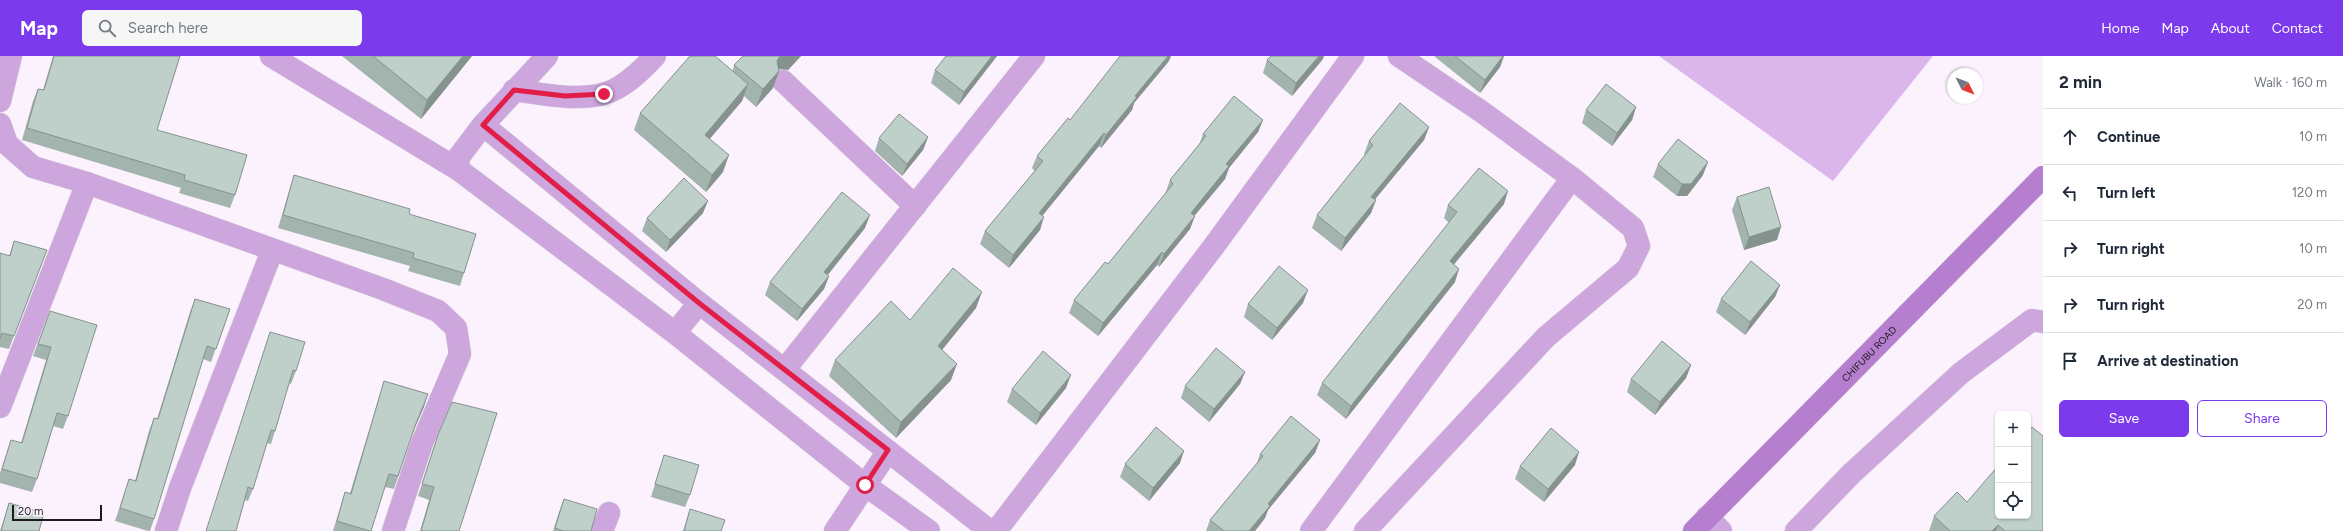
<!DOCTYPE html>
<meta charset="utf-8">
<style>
:root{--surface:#fff;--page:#f6f6f7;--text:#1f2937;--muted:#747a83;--line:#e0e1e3;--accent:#7c3aed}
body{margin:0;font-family:Figtree,sans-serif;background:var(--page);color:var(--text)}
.controls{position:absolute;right:12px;bottom:12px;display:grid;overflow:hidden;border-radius:6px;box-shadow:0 1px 3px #0004}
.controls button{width:36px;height:36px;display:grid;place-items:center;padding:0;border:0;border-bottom:1px solid var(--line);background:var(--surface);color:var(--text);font:20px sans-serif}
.compass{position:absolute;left:1947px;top:12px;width:36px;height:36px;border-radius:50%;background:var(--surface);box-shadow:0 1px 3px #0004;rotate:132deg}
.scale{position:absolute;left:12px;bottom:10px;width:90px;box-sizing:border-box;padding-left:4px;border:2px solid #1d191e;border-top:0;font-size:11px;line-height:14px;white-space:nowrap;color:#1d191e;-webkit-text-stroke:3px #fbf2fe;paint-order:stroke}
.stop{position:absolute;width:12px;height:12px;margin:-9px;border:3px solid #e11d48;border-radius:50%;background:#fff}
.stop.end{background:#e11d48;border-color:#fff;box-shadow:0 1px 4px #0008}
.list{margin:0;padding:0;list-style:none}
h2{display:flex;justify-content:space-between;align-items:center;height:52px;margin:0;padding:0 16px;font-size:17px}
h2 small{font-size:13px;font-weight:400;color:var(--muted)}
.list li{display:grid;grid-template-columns:26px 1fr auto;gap:12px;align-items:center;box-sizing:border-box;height:56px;padding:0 16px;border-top:1px solid var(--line)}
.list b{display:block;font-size:15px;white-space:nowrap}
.list em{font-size:13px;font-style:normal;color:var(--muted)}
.actions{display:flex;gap:8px;padding:12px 16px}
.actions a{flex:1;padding:9px 0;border:1px solid var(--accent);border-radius:6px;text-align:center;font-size:14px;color:var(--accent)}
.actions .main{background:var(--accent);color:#fff}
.icon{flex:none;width:22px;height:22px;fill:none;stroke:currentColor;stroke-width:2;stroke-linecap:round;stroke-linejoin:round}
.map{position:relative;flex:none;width:2043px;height:475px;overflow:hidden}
header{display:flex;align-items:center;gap:24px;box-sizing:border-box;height:56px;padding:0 20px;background:var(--accent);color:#fff}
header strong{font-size:19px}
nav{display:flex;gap:22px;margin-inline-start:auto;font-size:14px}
.search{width:280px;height:36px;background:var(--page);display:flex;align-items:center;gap:10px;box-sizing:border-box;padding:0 14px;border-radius:6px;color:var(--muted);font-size:15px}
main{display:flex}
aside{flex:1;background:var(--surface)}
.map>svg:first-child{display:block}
</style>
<header>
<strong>Map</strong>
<div class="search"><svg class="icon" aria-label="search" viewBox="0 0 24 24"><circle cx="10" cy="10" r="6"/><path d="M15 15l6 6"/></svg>Search here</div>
<nav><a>Home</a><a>Map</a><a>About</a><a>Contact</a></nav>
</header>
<main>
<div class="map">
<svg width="2043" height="475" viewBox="0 0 2043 475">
<rect width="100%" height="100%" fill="#fbf2fe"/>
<path fill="#dbb6eb" d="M 1659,0 L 1933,0 L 1833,125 Z"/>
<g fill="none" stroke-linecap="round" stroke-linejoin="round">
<g stroke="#d7cfda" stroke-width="23">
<g id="minor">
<path d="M 271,0 L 459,114 L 675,277 L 865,429 L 929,475"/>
<path d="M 783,25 L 915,150"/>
<path d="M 514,34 C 543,38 575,45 603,38 C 623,33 642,14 655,0"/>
<path d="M 0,45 L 11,0"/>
<path d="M 0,68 L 7,88 L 33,111 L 87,127 L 383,233 L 438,255 L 456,272 L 460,298 L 422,387 L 393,475"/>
<path d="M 483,69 L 699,247 L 990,475"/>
<path d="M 459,114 L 458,102 L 483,69 L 547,0"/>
<path d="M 675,277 L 699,247"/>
<path d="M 785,313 L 1034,0"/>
<path d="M 0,351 L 87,127"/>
<path d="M 1707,461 L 1721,475"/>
<path d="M 166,475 L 180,432 L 272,195"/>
<path d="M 602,475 L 609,457"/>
<path d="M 835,475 L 888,395"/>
<path d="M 996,475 L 1214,190 L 1353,0"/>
<path d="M 1311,475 L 1572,122"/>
<path d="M 1365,475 L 1546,281 L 1628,212 L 1639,190 L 1633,172 L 1572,122 L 1482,56 L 1399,0"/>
<path d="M 1796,475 L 1851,418 L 1961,317 L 2032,264 L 2043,266"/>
</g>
</g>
<g stroke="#d7cfda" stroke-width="23">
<g id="secondary">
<path id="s1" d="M 1694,475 L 2043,121"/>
</g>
</g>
<use href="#minor" stroke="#cca6dc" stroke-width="22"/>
<use href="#secondary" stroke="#b67ece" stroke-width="22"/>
</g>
<g fill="#a3b3ad">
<path d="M 53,0 L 180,0 L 157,74 L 235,139 L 230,152 L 179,137 L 181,132 L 22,84 L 33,45 L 38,33 L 43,34 Z"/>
<path d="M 342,0 L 472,0 L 421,63 Z"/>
<path d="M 743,0 L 801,0 L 788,14 L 780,13 L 779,14 L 779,15 L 773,32 L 756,51 L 744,40 L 742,45 L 710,83 L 723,116 L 706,136 L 634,74 L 640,57 L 733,14 L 734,9 Z"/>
<path d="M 997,0 L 959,49 L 931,27 L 935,14 Z"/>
<path d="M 1434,0 L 1504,0 L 1500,11 L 1480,37 Z"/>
<path d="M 1323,3 L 1292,40 L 1263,17 L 1267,4 Z"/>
<path d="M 1169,5 L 1134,47 L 1132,54 L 1101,92 L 1099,90 L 1042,160 L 1040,174 L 1009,212 L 980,188 L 985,175 L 1035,115 L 1032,112 L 1037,100 L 1070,64 Z"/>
<path d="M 1636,51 L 1632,64 L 1612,90 L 1582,67 L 1586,54 Z"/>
<path d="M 1263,64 L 1258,76 L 1229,112 L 1225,123 L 1194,160 L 1190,173 L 1159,211 L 1157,209 L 1098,280 L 1069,257 L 1074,244 L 1108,208 L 1165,138 L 1170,124 L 1199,89 L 1203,78 Z"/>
<path d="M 1429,71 L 1424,84 L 1375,143 L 1376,144 L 1371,157 L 1341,195 L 1312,172 L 1317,159 L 1365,99 L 1364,98 L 1369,85 Z"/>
<path d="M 928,81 L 923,94 L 902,120 L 875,95 L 879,82 Z"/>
<path d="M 1658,108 L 1703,119 L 1687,140 L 1677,140 L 1653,121 Z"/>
<path d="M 294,119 L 464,217 L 460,230 L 408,215 L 410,210 L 278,172 L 290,132 Z"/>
<path d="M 1737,141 L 1777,184 L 1744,194 L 1732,154 Z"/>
<path d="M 1504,148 L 1454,208 L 1455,226 L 1346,363 L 1317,339 L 1322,327 L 1449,167 L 1444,162 L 1448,149 Z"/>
<path d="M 703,157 L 666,196 L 642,175 L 647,162 Z"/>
<path d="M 865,172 L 828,219 L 829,220 L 824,233 L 797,265 L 765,239 L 770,226 Z"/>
<path d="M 14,185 L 47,194 L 9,293 L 0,291 L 0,197 L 9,200 Z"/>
<path d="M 1780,229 L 1775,241 L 1745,279 L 1716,256 L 1721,243 Z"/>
<path d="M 195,243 L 230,253 L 211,306 L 203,303 L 154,463 L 150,475 L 148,475 L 115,465 L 129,423 L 135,425 L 149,375 L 154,362 L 157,363 L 190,256 Z"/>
<path d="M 1303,247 L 1272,284 L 1244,261 L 1248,248 Z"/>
<path d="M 976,252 L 942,294 L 951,324 L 896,382 L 829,320 L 835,304 L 910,264 Z"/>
<path d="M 50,255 L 68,360 L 63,373 L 53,370 L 37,423 L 32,436 L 0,427 L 0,417 L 11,384 L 21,387 L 46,304 L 33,300 Z"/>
<path d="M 270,276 L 296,315 L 291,328 L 289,327 L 275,375 L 271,388 L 267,387 L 253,433 L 248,445 L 245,444 L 236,475 L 206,475 Z"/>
<path d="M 1691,309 L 1686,322 L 1655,359 L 1627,336 L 1631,323 Z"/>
<path d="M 1245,316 L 1240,328 L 1209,366 L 1181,342 L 1185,330 Z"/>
<path d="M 384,325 L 428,338 L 412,378 L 394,433 L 385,431 L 371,475 L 333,475 L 345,436 L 350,437 L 380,338 Z"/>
<path d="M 1066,332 L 1036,369 L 1007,346 L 1012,333 Z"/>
<path d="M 438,379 L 459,475 L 420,475 L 429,444 L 418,440 Z"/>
<path d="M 1320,384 L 1315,397 L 1268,454 L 1265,462 L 1255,475 L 1206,475 L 1210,464 L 1257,407 L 1260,398 Z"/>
<path d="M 664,399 L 690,439 L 685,451 L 651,441 Z"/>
<path d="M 1180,407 L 1149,445 L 1120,421 L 1125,408 Z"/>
<path d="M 1575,409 L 1544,446 L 1515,423 L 1520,410 Z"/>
<path d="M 564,443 L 591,475 L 553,475 L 559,456 Z"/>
<path d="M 1967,446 L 2043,475 L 1929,475 L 1934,460 Z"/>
<path d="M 9,447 L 39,475 L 0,475 Z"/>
<path d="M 690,453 L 721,475 L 683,475 Z"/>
</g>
<g fill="#85928d">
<path d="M 463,0 L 472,0 L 421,63 L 427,44 Z"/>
<path d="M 780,0 L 801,0 L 788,14 L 780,13 L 774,17 L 777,5 Z"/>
<path d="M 992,0 L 997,0 L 959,49 L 964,36 Z"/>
<path d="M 1168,0 L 1171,0 L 1169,5 L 1134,47 L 1132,54 L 1101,92 L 1106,79 L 1135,40 Z"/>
<path d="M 1319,0 L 1324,0 L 1323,3 L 1292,40 L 1296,27 Z"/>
<path d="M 1503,0 L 1504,0 L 1500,11 L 1480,37 L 1485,24 Z"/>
<path d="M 779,15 L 773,32 L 756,51 L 763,33 Z"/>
<path d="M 748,28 L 742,45 L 698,96 L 705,79 Z"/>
<path d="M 1636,51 L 1632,64 L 1612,90 L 1617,77 Z"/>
<path d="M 1263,64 L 1258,76 L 1229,112 L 1225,123 L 1186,170 L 1191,157 L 1226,108 Z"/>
<path d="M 1429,71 L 1424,84 L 1367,153 L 1371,141 Z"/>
<path d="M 1104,77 L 1099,90 L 1034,170 L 1039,157 Z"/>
<path d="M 928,81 L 923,94 L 902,120 L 907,108 Z"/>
<path d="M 729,99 L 723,116 L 706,136 L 712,119 Z"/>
<path d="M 1708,106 L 1703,119 L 1687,140 L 1677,140 L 1682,128 Z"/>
<path d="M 1508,135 L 1504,148 L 1446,218 L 1450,205 Z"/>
<path d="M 1376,144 L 1371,157 L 1341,195 L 1345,182 Z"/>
<path d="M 708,145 L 703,157 L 666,196 L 670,184 Z"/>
<path d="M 870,159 L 865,172 L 819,229 L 824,216 Z"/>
<path d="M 1195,160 L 1190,173 L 1159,211 L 1164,198 Z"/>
<path d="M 1044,161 L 1040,174 L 1009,212 L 1013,199 Z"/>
<path d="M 1781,171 L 1777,184 L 1744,194 L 1749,181 Z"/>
<path d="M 1162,196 L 1157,209 L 1098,280 L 1103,267 Z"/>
<path d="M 1459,213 L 1455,226 L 1346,363 L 1351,350 Z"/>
<path d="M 829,220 L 824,233 L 797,265 L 802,253 Z"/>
<path d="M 1780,229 L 1775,241 L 1745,279 L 1750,266 Z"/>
<path d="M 1308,234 L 1303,247 L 1272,284 L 1277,272 Z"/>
<path d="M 982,236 L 976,252 L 932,306 L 938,290 Z"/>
<path d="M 957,308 L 951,324 L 896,382 L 901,366 Z"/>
<path d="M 1691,309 L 1686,322 L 1655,359 L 1660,346 Z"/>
<path d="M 1245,316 L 1240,328 L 1209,366 L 1214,353 Z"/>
<path d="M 1071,319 L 1066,332 L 1036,369 L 1040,357 Z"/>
<path d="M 428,338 L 424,351 L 410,383 L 415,370 Z"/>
<path d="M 1320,384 L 1315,397 L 1268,454 L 1265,462 L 1255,475 L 1249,475 L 1268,448 Z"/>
<path d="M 1184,395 L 1180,407 L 1149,445 L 1153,432 Z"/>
<path d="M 1579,396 L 1575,409 L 1544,446 L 1548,433 Z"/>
<path d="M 1998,469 L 1996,475 L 1992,475 Z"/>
</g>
<g fill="#bed0c9" stroke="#85928d">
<path d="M 54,0 L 180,0 L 157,74 L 247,99 L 235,139 L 184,124 L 185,119 L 27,72 L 38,33 L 44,34 Z"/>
<path d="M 373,0 L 463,0 L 427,44 Z"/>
<path d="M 690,0 L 715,0 L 748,28 L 705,79 L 729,99 L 712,119 L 640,57 Z"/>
<path d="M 743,0 L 780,0 L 777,5 L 779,15 L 763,33 L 734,9 Z"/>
<path d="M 946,0 L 992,0 L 964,36 L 935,14 Z"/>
<path d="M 1120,0 L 1168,0 L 1135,40 L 1137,41 L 1106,79 L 1104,77 L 1039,157 L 1044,161 L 1013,199 L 985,175 L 1043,105 L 1037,100 L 1068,62 L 1070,64 Z"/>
<path d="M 1271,0 L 1319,0 L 1296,27 L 1267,4 Z"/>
<path d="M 1455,0 L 1503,0 L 1485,24 Z"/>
<path d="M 1606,28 L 1636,51 L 1617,77 L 1586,54 Z"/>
<path d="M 1234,40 L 1263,64 L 1226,108 L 1229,110 L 1191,157 L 1195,160 L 1164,198 L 1162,196 L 1103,267 L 1074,244 L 1105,206 L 1108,208 L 1173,128 L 1170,124 L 1206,80 L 1203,78 Z"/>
<path d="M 1400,47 L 1429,71 L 1371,141 L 1376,144 L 1345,182 L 1317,159 L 1373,89 L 1369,85 Z"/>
<path d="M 899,58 L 928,81 L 907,108 L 879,82 Z"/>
<path d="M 1678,83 L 1708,106 L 1691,128 L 1682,128 L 1658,108 Z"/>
<path d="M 1479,112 L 1508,135 L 1450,205 L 1459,213 L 1351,350 L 1322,327 L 1457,156 L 1448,149 Z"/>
<path d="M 294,119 L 410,153 L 409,158 L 476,178 L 464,217 L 413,202 L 414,197 L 283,159 Z"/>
<path d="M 684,122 L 708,145 L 670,184 L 647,162 Z"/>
<path d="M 1769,131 L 1781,171 L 1749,181 L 1737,141 Z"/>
<path d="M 842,136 L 870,159 L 824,216 L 829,220 L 802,253 L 770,226 Z"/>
<path d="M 14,185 L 47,194 L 14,280 L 2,277 L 0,283 L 0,197 L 10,200 Z"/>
<path d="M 1751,205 L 1780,229 L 1750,266 L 1721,243 Z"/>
<path d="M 1279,210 L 1308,234 L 1277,272 L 1248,248 Z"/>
<path d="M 953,212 L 982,236 L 938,290 L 957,308 L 901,366 L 835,304 L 891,245 L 910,264 Z"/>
<path d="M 195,243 L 230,253 L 216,293 L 207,290 L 154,463 L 120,452 L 129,423 L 136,425 L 154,362 L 158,363 Z"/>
<path d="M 50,255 L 97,269 L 68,360 L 57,357 L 37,423 L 2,413 L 11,384 L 22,387 L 51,291 L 38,288 Z"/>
<path d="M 270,276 L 305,286 L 296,315 L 293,314 L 275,375 L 271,374 L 253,433 L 248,431 L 236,475 L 206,475 Z"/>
<path d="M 1662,285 L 1691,309 L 1660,346 L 1631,323 Z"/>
<path d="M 1216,292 L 1245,316 L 1214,353 L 1185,330 Z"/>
<path d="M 1043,295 L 1071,319 L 1040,357 L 1012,333 Z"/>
<path d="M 384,325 L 428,338 L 415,370 L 398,420 L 389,418 L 371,475 L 370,475 L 337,465 L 345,436 L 351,438 Z"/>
<path d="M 452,346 L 497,357 L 459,475 L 421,475 L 434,431 L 422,428 L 438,379 Z"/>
<path d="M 1291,360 L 1320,384 L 1268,448 L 1270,450 L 1249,475 L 1224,475 L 1210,464 L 1263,400 L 1260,398 Z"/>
<path d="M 1156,371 L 1184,395 L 1153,432 L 1125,408 Z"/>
<path d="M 2032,371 L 2043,380 L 2043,475 L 2005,475 L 1998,469 L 1992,475 L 1950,475 L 1934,460 L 1957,436 L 1967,446 L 1998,410 L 1998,460 L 2028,460 L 2028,375 Z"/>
<path d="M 1551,372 L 1579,396 L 1548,433 L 1520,410 Z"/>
<path d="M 664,399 L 699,409 L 690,439 L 655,428 Z"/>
<path d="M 564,443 L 597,453 L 591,475 L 563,475 L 555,472 Z"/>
<path d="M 9,447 L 44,457 L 39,475 L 1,475 Z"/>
<path d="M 690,453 L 725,464 L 721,475 L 684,475 Z"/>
</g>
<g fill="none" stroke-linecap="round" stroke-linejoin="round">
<path stroke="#e11d48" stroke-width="5" d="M 604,38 L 565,40 L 514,34 L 483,69 L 699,247 L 888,394 L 865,429"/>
</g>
<g text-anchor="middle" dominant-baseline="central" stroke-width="3" stroke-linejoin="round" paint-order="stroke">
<g font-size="10" fill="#1d191e" stroke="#fbf2fe">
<text stroke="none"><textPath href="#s1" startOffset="249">CHIFUBU ROAD</textPath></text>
</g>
</g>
</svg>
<div class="controls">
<button>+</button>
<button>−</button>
<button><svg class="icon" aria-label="locate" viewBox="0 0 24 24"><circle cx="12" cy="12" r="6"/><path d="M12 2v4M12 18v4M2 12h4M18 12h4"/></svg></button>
</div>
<svg class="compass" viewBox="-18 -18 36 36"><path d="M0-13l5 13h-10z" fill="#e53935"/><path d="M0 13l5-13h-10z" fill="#747a83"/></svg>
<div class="scale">20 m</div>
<div class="stop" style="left:865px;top:429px"></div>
<div class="stop end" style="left:604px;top:38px"></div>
</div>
<aside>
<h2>2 min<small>Walk · 160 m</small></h2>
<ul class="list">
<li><svg class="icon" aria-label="ahead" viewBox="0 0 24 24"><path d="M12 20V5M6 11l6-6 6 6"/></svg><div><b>Continue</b></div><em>10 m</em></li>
<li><svg class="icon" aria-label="left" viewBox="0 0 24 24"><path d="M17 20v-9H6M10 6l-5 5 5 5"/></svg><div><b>Turn left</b></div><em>120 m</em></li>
<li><svg class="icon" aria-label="right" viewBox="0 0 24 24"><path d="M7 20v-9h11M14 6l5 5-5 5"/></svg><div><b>Turn right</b></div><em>10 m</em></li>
<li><svg class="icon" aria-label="right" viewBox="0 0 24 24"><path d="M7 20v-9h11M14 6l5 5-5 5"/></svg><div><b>Turn right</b></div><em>20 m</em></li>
<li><svg class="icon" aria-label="arrive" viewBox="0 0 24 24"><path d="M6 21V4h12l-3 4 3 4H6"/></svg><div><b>Arrive at destination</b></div></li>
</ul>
<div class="actions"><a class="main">Save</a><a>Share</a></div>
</aside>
</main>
